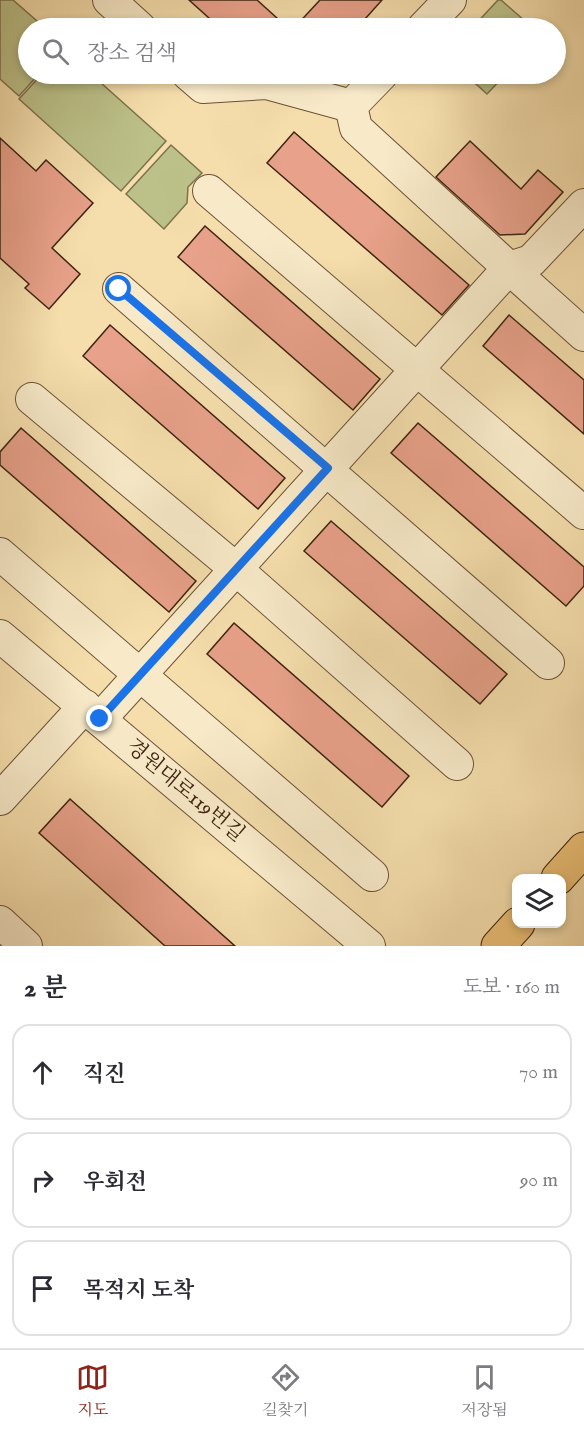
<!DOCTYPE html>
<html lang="ko">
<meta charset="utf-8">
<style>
:root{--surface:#fff;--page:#f2f2f3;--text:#2b2b33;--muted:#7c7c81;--line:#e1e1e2;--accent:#8f2418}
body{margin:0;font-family:"IM FELL English","Noto Serif KR",serif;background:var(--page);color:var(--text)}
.controls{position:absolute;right:18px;bottom:18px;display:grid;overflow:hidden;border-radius:12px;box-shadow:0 3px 9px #0003}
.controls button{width:54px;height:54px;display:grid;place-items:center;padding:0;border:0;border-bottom:2px solid var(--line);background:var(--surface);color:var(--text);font:30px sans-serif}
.stop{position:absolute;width:18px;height:18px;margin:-14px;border:4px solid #1a73e8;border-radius:50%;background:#fff}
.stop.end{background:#1a73e8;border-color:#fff;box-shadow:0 2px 6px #0008}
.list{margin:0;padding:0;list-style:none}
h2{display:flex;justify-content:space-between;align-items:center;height:78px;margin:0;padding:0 24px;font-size:26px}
h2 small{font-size:20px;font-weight:400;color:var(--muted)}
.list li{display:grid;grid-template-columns:39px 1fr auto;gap:18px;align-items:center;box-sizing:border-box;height:96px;margin:0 12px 12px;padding:0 12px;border:2px solid var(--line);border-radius:18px}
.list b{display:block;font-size:22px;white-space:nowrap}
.list em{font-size:20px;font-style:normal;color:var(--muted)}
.icon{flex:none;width:33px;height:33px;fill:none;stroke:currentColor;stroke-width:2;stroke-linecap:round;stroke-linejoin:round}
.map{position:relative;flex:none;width:584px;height:946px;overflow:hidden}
.search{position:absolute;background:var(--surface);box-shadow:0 3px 9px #0003;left:18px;right:18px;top:18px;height:66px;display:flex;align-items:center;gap:15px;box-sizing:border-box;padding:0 21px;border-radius:33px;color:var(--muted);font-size:22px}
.sheet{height:402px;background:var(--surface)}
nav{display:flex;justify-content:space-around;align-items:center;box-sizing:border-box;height:84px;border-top:2px solid var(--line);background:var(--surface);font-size:16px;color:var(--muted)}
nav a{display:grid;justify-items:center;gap:3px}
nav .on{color:var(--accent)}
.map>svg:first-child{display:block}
</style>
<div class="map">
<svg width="584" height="946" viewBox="0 0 584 946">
<rect width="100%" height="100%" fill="#f5deac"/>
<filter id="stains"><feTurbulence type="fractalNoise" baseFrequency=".00333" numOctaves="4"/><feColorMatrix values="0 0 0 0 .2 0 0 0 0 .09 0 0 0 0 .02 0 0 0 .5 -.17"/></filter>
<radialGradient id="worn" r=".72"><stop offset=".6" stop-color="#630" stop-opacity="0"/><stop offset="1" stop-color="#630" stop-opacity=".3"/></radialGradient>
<g fill="#bcc189" stroke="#7c724c" stroke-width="1.5">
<path d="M 0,0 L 13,0 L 45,28 L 28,28 L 28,74 L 39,74 L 19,96 L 0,79 Z"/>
<path d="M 498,0 L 501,0 L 533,28 L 472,28 Z"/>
<path d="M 42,74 L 91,74 L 166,141 L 121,191 L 19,99 Z"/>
<path d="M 465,74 L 506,74 L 487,94 Z"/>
<path d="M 171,145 L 202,173 L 188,187 L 187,203 L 164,229 L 126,194 Z"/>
</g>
<g fill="#e8a18a" stroke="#3d2410" stroke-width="1.5">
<path d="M 189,0 L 257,0 L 288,28 L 220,28 Z"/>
<path d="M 320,0 L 382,0 L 357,28 L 294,28 Z"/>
<path d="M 294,132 L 469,285 L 442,315 L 267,163 Z"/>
<path d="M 0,138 L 36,171 L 46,160 L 93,203 L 52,248 L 80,274 L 49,309 L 25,288 L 29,284 L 0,258 Z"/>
<path d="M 470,141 L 521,189 L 538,170 L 563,192 L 525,234 L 500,235 L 436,177 Z"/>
<path d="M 205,226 L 380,379 L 353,410 L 178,257 Z"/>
<path d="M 509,315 L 584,380 L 584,434 L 483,346 Z"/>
<path d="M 110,325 L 285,478 L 258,509 L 83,356 Z"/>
<path d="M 418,423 L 584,567 L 584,586 L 566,606 L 391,453 Z"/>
<path d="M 21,428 L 196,581 L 169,612 L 0,465 L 0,452 Z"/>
<path d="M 331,521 L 507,674 L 480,704 L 304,551 Z"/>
<path d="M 234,623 L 409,776 L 382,807 L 207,654 Z"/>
<path d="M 70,799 L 235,946 L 165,946 L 39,833 Z"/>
</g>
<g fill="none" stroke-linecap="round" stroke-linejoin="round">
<g stroke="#6b5237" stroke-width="34">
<g id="minor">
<path d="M 109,0 L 140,28"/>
<path d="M 423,28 L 450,0"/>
<path d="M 188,74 L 203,87 L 267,83 L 351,106"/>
<path d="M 209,191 L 584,513"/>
<path d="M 584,205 L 531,261 L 509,268 L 584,335"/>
<path d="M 119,289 L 548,663"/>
<path d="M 32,399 L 236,569 L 457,764"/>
<path d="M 0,554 L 372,875"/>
<path d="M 0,636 L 369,946"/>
<path d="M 100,719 L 509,268 L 356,128 L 351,106 L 382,74"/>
<path d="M 0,799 L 85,706"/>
<path d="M 0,922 L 26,946"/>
</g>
</g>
<g stroke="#3d2410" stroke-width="35">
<g id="major">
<path d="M 558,878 L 584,849"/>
<path d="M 498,946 L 518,924"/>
</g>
</g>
<use href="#minor" stroke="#f8eac9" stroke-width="32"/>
<use href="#major" stroke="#eabf76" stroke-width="33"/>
</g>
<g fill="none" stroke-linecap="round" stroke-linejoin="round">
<path stroke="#1a73e8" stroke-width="8" d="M 100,719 L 328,468 L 119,289"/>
</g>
<g text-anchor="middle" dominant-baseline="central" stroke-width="6" stroke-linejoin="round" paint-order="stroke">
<g font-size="21" fill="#3d2410" stroke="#f8eac9">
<text transform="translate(185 791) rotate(40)">경원대로119번길</text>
</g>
</g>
<rect width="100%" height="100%" filter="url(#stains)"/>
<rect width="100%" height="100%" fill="url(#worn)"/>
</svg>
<div class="controls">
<button><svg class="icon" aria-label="layers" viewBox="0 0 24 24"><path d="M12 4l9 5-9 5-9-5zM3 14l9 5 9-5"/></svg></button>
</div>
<div class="stop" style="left:119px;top:289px"></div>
<div class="stop end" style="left:100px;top:719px"></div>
<div class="search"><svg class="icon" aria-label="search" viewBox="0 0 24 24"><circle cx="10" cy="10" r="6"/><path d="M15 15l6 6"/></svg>장소 검색</div>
</div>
<section class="sheet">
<h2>2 분<small>도보 · 160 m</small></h2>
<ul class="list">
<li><svg class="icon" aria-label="ahead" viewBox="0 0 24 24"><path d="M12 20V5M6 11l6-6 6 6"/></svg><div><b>직진</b></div><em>70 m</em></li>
<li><svg class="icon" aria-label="right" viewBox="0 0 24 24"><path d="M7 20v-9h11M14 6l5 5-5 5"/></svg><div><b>우회전</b></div><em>90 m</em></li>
<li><svg class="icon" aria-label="arrive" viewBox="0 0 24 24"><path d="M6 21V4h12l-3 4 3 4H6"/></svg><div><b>목적지 도착</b></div></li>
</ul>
</section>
<nav>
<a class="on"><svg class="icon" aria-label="map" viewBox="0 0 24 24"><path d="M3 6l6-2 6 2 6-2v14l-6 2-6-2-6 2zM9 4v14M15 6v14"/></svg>지도</a>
<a><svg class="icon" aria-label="directions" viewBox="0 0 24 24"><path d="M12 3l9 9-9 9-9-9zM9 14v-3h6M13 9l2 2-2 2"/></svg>길찾기</a>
<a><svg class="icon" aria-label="saved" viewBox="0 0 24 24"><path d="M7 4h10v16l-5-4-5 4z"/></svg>저장됨</a>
</nav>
